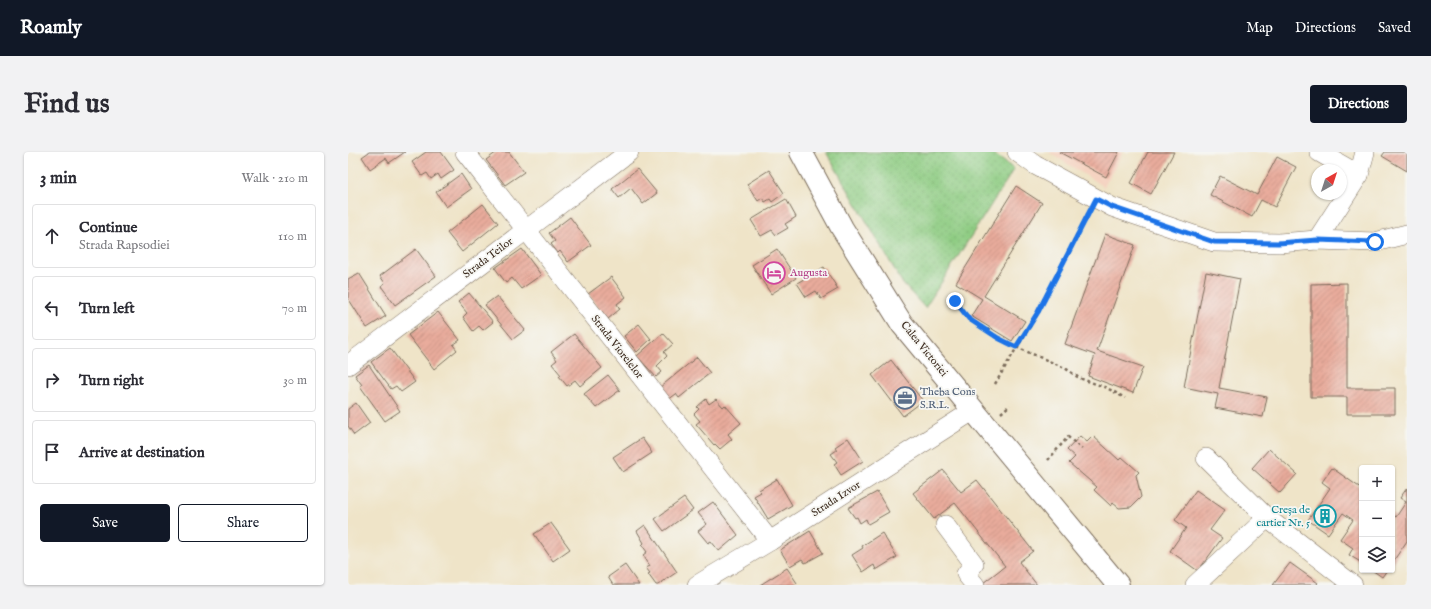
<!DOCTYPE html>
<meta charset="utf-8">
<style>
:root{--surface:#fff;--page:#f2f2f3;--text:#2b2b33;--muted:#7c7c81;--line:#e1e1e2;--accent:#111827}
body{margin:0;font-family:"IM FELL English",serif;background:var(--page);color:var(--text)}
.controls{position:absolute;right:12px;bottom:12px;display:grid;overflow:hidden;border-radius:4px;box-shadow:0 1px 3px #0004}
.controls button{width:36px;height:36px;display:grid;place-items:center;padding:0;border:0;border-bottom:1px solid var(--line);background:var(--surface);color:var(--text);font:20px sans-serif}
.compass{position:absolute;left:963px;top:12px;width:36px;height:36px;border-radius:50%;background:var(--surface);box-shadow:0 1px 3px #0004;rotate:39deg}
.stop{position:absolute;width:12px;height:12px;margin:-9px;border:3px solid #1a73e8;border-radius:50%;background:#fff}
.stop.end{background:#1a73e8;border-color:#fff;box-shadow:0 1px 4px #0008}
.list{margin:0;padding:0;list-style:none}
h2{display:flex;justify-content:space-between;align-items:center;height:52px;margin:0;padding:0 16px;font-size:17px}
h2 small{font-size:13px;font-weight:400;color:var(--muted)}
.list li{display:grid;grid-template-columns:26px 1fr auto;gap:12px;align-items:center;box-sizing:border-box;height:64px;margin:0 8px 8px;padding:0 8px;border:1px solid var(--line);border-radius:4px}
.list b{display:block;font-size:15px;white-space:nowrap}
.list p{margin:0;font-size:13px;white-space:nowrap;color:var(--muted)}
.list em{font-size:13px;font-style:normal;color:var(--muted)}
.actions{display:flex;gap:8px;padding:12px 16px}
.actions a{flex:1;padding:9px 0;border:1px solid var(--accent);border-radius:4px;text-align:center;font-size:14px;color:var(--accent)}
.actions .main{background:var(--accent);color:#fff}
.icon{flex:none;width:22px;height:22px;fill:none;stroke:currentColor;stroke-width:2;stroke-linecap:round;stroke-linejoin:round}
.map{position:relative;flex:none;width:1059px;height:433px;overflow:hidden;border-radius:4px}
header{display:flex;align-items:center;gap:24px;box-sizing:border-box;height:56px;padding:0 20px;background:var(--accent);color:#fff}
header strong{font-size:19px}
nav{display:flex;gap:22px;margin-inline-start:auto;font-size:14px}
.intro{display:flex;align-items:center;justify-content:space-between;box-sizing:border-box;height:96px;padding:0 24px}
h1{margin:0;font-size:28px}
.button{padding:10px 18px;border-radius:4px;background:var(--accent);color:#fff;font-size:14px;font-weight:700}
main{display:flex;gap:24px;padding:0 24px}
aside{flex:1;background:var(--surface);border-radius:4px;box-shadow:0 1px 3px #0004}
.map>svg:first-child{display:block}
</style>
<header>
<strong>Roamly</strong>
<nav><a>Map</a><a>Directions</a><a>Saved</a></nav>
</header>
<div class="intro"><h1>Find us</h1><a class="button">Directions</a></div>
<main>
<aside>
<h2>3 min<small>Walk · 210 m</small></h2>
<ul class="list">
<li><svg class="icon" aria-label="ahead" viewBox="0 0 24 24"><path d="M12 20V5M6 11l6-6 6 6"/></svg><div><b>Continue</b><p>Strada Rapsodiei</p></div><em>110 m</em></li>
<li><svg class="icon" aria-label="left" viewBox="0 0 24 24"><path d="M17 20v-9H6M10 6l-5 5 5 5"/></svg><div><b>Turn left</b></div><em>70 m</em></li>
<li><svg class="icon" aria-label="right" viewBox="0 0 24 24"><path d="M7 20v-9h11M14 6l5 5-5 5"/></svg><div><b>Turn right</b></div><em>30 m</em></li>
<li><svg class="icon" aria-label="arrive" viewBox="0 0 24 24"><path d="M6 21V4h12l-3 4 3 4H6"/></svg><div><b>Arrive at destination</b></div></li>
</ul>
<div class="actions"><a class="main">Save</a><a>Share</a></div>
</aside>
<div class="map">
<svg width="1059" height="433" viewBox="0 0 1059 433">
<defs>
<pattern id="park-dots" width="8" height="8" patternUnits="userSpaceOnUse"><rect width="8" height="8" fill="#8ecc82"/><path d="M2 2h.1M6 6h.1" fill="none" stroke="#7baf70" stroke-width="1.8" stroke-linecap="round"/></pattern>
<pattern id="building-hatch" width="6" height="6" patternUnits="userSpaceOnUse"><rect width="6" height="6" fill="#e9ac9c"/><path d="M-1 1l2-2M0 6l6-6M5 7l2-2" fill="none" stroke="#be8c7f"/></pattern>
</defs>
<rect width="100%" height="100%" fill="#f6f6f2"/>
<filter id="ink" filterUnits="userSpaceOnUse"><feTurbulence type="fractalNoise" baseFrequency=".025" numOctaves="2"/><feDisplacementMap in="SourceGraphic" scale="8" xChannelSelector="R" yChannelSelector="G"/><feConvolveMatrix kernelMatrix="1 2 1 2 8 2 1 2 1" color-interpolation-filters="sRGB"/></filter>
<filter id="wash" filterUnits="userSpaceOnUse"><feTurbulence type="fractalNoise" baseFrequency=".012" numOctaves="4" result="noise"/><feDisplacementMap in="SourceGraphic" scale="16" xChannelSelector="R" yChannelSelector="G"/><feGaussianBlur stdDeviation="0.9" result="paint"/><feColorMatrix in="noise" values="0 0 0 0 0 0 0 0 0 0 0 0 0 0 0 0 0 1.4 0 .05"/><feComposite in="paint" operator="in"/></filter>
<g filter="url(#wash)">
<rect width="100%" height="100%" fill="#efe4c8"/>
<path fill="#f5d3c1" d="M 701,0 L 775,0 L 756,35 Z"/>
<path fill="url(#park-dots)" stroke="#647b50" d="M 478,0 L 643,0 L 666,17 L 577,156 L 555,132 Z"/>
<g id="blocks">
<g fill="url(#building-hatch)">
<path d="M 21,0 L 57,0 L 41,11 L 38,6 L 22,17 L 14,5 Z"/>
<path d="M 78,0 L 93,0 L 106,18 L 93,27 L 90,22 L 83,27 L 79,21 L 74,24 L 64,10 Z"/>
<path d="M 149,0 L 161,0 L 176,20 L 157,33 L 138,8 Z"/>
<path d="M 711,0 L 771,0 L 758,25 Z"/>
<path d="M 800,0 L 826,0 L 803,42 L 783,31 Z"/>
<path d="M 1037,0 L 1059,0 L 1059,19 L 1034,4 Z"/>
<path d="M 929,5 L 948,15 L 927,55 L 913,48 L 904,65 L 862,43 L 872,24 L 909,43 Z"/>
<path d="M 289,17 L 309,41 L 295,52 L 283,36 L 271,46 L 264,37 Z"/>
<path d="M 421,18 L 436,41 L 424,50 L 422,47 L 417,50 L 414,46 L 410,49 L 399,32 Z"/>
<path d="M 113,22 L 123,37 L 98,55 L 88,40 Z"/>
<path d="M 668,34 L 694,51 L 636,144 L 677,169 L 664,189 L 623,164 L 634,147 L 608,131 Z"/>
<path d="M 438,47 L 448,65 L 437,72 L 440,76 L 428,83 L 424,78 L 413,84 L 403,68 Z"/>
<path d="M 135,52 L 150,71 L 114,100 L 99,81 Z"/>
<path d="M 222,65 L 243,93 L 220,110 L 212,99 L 210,101 L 203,92 L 207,89 L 201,81 Z"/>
<path d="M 757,82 L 787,93 L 749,199 L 795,215 L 785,241 L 740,224 L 747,203 L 717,192 Z"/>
<path d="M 68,97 L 88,124 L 47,153 L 33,134 L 37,131 L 32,124 Z"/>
<path d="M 174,97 L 193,123 L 173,137 L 164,126 L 158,131 L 147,116 Z"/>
<path d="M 429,97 L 448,126 L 423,142 L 404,113 Z"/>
<path d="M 476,115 L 490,137 L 473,147 L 468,139 L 458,145 L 449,131 Z"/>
<path d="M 858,120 L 892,127 L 871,236 L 919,245 L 915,265 L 867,256 L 870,242 L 836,235 Z"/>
<path d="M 11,121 L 38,164 L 19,176 L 0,146 L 0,127 Z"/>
<path d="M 263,125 L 278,145 L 269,152 L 272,157 L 260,167 L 240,142 Z"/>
<path d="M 999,131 L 999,236 L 1047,236 L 1047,262 L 999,262 L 999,245 L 963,245 L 963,132 Z"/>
<path d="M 121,141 L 145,170 L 135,178 L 131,174 L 125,179 L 115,165 L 119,161 L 110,150 Z"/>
<path d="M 149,144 L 177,178 L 165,187 L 137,153 Z"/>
<path d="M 90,160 L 112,188 L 105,193 L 109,198 L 86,217 L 60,183 Z"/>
<path d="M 291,172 L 303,187 L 289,200 L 276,184 Z"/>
<path d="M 315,181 L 325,192 L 316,200 L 319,204 L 309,214 L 314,220 L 308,225 L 289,204 Z"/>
<path d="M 226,182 L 254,216 L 232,234 L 227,228 L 219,234 L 211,224 L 213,223 L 204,212 L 209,208 L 203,200 Z"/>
<path d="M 42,196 L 67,230 L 53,240 L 48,234 L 43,237 L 23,210 Z"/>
<path d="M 349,205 L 362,221 L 331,246 L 328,242 L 320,248 L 311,236 Z"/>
<path d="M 543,208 L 575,249 L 555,264 L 524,223 Z"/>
<path d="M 21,213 L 52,259 L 37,269 L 12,234 L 14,233 L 7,223 Z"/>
<path d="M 260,223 L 272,238 L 248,256 L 236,242 Z"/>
<path d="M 358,247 L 361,252 L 368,247 L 375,255 L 377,253 L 393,271 L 380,282 L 384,287 L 372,297 L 367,292 L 366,293 L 348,272 L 352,269 L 346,262 L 351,257 L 349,255 Z"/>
<path d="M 8,251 L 22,271 L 6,283 L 0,274 L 0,257 Z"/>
<path d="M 732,284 L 739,290 L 745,284 L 771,308 L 774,305 L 791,320 L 788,323 L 793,345 L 783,355 L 771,356 L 765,351 L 763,354 L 746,338 L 749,335 L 721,311 L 727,305 L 719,298 Z"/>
<path d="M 294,286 L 304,301 L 275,320 L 265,305 Z"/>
<path d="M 500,286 L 515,309 L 493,323 L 486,312 L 489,310 L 483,302 L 489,298 L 487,295 Z"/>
<path d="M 921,297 L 949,322 L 932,341 L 904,316 Z"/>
<path d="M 984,316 L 1014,337 L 1014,411 L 1001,403 L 1005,396 L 992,387 L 1005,368 L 995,361 L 980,382 L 960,368 L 982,336 L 974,330 Z"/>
<path d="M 595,318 L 613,340 L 629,328 L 685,399 L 671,410 L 689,433 L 636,433 L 635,431 L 657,414 L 607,351 L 586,367 L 565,341 Z"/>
<path d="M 429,327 L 444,353 L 420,367 L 406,344 L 413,340 L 411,338 Z"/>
<path d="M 1059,336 L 1059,389 L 1044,411 L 1044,362 L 1048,365 L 1058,350 L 1052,346 Z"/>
<path d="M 848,338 L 877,358 L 862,378 L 874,386 L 850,419 L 822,399 L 838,376 L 827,368 Z"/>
<path d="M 529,340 L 541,360 L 520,372 L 518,367 L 512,371 L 509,365 L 507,366 L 500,356 Z"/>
<path d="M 336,346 L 345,358 L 316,379 L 307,367 Z"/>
<path d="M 365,350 L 390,383 L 371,399 L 363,389 L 360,391 L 350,379 L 359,372 L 350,361 Z"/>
<path d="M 203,371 L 222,397 L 205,409 L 186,382 Z"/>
<path d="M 297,373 L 329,420 L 310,433 L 308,433 L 300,422 L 302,421 L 298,416 L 302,414 L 295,403 L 299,400 L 294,393 L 296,391 L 289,379 Z"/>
<path d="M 462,379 L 475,401 L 457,411 L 454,407 L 442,414 L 432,398 Z"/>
<path d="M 534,381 L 549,405 L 528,418 L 526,413 L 515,420 L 504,403 L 515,396 L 514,394 Z"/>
<path d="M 942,411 L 970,431 L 968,433 L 925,433 Z"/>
<path d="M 277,413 L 291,433 L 265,433 L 260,425 Z"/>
<path d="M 439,416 L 449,431 L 447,433 L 412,433 Z"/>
<path d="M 1024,418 L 1039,418 L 1034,425 Z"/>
</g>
</g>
</g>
<g filter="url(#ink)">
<use href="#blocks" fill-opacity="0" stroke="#7a6b5a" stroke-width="1"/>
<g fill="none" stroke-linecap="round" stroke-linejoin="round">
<g stroke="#7a6b5a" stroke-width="20">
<g id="minor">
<path d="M 117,0 L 422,389"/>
<path d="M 669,0 L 687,13 L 764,55 L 866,90 L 931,91 L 969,88 L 1027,90 L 1059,82"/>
<path d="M 971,0 L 1011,23"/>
<path d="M 969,88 L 1011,23 L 1017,0"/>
<path d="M 0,213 L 281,0"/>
<path d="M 858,306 L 919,366 L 1005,433"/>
<path d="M 597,373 L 626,412 L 618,422 L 627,433"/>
<path d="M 349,433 L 422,389 L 626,258"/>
<path d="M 847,433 L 919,366"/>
</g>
</g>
<g stroke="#7a6b5a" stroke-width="24">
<path id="primary" d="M 453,0 L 494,76 L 554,172 L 770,433"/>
</g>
<g stroke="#7a6b5a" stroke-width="2.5" stroke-dasharray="3 3" stroke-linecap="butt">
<path d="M 607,149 L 621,167 L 650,186 L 668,195 L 717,216 L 731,226 L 759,236 L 777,246"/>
<path d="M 639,179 L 642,176"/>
<path d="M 647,232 L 690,160 L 740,62"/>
<path d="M 653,261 L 662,253"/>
<path d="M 700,308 L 720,285 L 734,297"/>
</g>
<use href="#minor" stroke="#fff" stroke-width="19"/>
<use href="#primary" stroke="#fff" stroke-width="22"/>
</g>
</g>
<g fill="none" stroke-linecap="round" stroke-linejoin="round" filter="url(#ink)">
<path stroke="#1a73e8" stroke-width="5" d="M 607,149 L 621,167 L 650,186 L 668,195 L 690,160 L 748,47 L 764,55 L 866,90 L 930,91 L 969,88 L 1027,90"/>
</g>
<defs>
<g id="hotel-ring" transform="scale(1.15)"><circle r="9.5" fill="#f6f6f2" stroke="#d1479c" stroke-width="1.5"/><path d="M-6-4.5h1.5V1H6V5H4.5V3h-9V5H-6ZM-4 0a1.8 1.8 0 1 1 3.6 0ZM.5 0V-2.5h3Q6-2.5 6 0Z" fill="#d1479c"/></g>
<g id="office-ring" transform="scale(1.15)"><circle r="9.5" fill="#f6f6f2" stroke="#5c6f8a" stroke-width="1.5"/><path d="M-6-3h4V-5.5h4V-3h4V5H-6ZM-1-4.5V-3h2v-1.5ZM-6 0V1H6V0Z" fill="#5c6f8a"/></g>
<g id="building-ring" transform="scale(1.15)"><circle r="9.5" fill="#f6f6f2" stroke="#0f9aa8" stroke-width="1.5"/><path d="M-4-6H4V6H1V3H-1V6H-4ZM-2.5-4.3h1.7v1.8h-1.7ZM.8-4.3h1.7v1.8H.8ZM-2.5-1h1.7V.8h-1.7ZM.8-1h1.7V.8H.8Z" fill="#0f9aa8"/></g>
</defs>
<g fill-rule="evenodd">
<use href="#hotel-ring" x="426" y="121"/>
<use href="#office-ring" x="557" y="246"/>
<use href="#building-ring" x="977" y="364"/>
</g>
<g text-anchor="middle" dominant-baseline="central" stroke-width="3.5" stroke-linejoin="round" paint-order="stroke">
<g font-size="11" fill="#3b2a1e" stroke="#f6f6f2">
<text transform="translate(140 106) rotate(-37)">Strada Teilor</text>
<text transform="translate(269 195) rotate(52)">Strada Viorelelor</text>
<text transform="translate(576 197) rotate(51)">Calea Victoriei</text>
<text transform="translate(488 347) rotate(-33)">Strada Izvor</text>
</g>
<g font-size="11" fill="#b23c85" stroke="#f6f6f2" text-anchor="start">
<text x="442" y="121">Augusta</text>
</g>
<g font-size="11" fill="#4e5e75" stroke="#f6f6f2" text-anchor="start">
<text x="572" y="240">Theba Cons<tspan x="572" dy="13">S.R.L.</tspan></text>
</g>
<g font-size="11" fill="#0d838f" stroke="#f6f6f2" text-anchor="end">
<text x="962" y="358">Creșa de<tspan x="962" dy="13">cartier Nr. 5</tspan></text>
</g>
</g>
</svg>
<div class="controls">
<button>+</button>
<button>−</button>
<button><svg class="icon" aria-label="layers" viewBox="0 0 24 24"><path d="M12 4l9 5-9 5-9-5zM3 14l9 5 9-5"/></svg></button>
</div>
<svg class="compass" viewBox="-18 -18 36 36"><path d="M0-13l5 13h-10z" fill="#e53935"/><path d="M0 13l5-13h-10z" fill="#7c7c81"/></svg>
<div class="stop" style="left:1027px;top:90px"></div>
<div class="stop end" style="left:607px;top:149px"></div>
</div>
</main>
